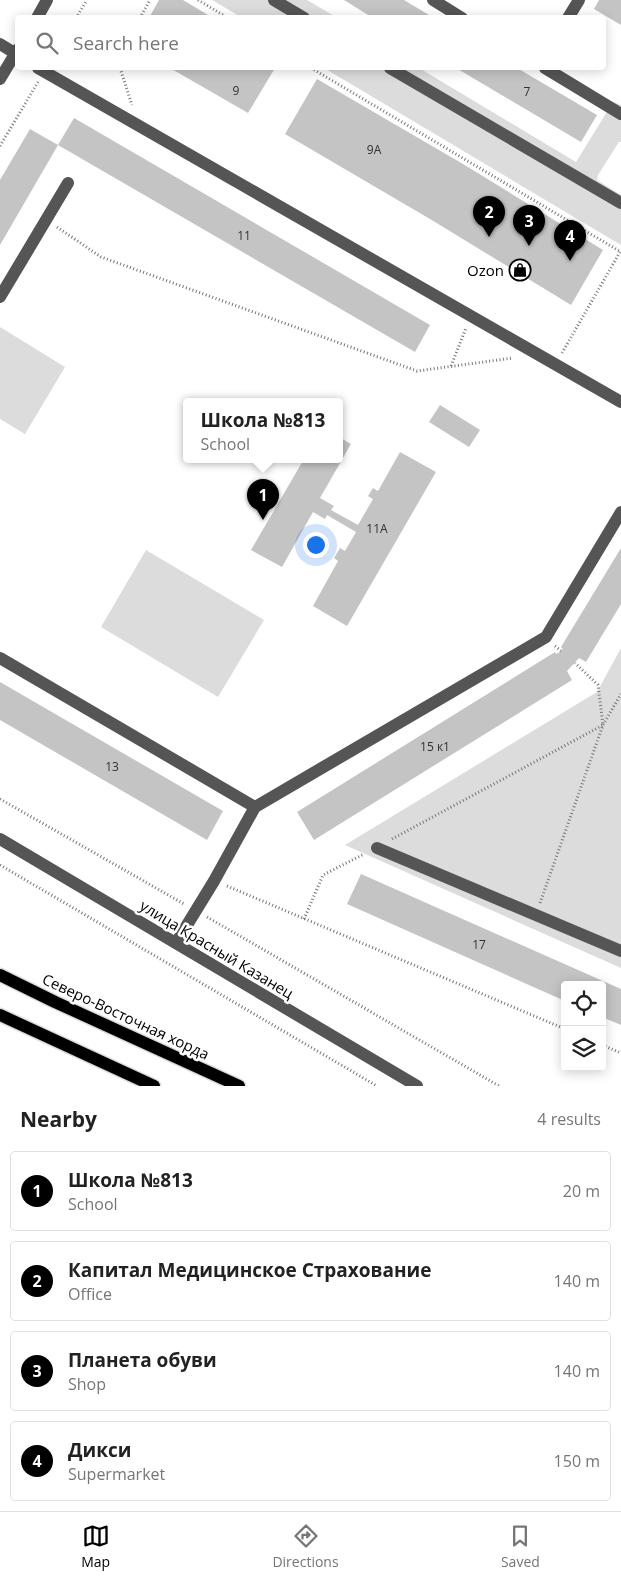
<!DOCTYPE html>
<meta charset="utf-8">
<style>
:root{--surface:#fff;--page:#f6f6f6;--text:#222;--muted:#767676;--line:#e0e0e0;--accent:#000}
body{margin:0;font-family:"Open Sans",sans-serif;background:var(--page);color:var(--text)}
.controls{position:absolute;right:15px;bottom:15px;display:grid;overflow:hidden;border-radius:5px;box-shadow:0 2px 12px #0003}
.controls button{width:45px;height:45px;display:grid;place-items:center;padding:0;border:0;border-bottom:1px solid var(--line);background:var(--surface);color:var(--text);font:25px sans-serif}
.you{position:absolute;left:315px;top:544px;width:18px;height:18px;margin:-12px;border:4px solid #fff;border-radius:50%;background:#1a73e8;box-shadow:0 0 0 8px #1a73e833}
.badge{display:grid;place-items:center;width:32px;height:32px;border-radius:50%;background:var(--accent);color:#fff;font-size:16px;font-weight:700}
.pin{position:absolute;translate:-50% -41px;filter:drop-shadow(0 1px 2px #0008)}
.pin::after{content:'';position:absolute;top:26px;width:18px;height:15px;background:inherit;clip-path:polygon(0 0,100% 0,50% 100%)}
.popup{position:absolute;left:183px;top:398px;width:160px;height:65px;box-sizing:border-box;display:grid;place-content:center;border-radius:5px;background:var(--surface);filter:drop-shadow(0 1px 4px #0005);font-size:16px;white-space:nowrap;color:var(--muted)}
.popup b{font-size:19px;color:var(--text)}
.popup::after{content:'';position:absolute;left:50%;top:100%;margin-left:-10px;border:10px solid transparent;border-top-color:var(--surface)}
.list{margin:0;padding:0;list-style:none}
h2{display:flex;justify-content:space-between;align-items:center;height:65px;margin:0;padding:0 20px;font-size:21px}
h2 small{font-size:16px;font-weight:400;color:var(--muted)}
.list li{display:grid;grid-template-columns:32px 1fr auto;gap:15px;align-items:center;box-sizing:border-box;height:80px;margin:0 10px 10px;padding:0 10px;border:1px solid var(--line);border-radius:5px}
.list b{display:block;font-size:19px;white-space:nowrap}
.list p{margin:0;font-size:16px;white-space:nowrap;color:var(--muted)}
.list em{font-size:16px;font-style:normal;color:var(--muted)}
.icon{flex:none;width:28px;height:28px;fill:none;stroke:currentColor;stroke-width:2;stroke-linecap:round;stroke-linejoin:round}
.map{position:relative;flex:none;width:621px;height:1086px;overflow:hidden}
.search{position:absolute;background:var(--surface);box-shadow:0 2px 12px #0003;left:15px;right:15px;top:15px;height:55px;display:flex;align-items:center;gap:12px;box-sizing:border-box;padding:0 18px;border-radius:5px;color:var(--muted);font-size:19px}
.sheet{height:425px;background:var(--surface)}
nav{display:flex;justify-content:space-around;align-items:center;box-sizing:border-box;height:70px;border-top:1px solid var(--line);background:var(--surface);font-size:14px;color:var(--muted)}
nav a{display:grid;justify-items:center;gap:2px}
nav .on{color:var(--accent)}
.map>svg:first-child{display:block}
</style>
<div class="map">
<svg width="621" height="1086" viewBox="0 0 621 1086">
<rect width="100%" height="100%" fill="#fff"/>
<g fill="#dcdcdc">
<path d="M 212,0 L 307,0 L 336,17 L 241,17 Z"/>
<path d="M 324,68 L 419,68 L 576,162 L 613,102 L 621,105 L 621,142 L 619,142 L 598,175 L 597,180 L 621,195 L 621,245 Z"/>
<path d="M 0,327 L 65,367 L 25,434 L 0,419 Z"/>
<path d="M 146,550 L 264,620 L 218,697 L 101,627 Z"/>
<path d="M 621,648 L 621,968 L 345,845 L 597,692 Z"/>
</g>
<g fill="#c4c4c4">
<path d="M 159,0 L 183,0 L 213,18 L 149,18 Z"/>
<path d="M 344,0 L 404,0 L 434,18 L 373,18 Z"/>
<path d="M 599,0 L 621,0 L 621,25 L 594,9 Z"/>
<path d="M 170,68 L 275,68 L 248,113 Z"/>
<path d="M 456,68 L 517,68 L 597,115 L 581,142 Z"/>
<path d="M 317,79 L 463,164 L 603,250 L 571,305 L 430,219 L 285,134 Z"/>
<path d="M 74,118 L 430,325 L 415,352 L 58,145 Z"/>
<path d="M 30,129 L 58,145 L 0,245 L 0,180 Z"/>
<path d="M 440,405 L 480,430 L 469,447 L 429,422 Z"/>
<path d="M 339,437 L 351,444 L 320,498 L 334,506 L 331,510 L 358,525 L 373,499 L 368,496 L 373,488 L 378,491 L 400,452 L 436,472 L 347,626 L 313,606 L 338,561 L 334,558 L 340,548 L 345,551 L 356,532 L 327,515 L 325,519 L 313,512 L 282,567 L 251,550 L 304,459 L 339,459 Z"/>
<path d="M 621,548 L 621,604 L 586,662 L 579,658 L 567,671 L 572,680 L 314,840 L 297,812 L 555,652 L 556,654 L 560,652 L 563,649 L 561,647 Z"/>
<path d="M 0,682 L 223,811 L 207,840 L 0,720 Z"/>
<path d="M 361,874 L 621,989 L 621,1025 L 602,1017 L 602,985 L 565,985 L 565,1001 L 347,904 Z"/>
</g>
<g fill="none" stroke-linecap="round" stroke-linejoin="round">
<g stroke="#dbdbdb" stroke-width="15">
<g id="major">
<path d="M 0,975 L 55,1002 L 239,1086"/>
<path d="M 0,1015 L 154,1086"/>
</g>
</g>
<g stroke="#777" stroke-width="3" stroke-dasharray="1 2.5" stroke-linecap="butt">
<path d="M 198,0 L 228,18"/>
<path d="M 76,18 L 87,0"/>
<path d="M 140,18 L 150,0"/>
<path d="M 120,68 L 132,105"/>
<path d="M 311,68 L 621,252"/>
<path d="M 0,146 L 38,82"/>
<path d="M 57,227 L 101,257 L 417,371 L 513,358"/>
<path d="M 562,353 L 620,252"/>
<path d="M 451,366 L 466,328"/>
<path d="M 555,646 L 561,651"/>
<path d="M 0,799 L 184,904"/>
<path d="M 392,839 L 603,725 L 598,685 L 575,663"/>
<path d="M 0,865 L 377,1086"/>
<path d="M 227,886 L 565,1029"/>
<path d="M 540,903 L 603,725 L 621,694"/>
<path d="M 207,917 L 499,1086"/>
<path d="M 304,919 L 323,875 L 364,854"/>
<path d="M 602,1045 L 621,1053"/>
</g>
<g stroke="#555" stroke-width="12">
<path d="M 274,0 L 304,18"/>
<path d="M 433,0 L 462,18"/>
<path d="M 37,18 L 47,0"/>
<path d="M 568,18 L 579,0"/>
<path d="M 0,44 L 18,55"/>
<path d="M 38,68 L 621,402"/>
<path d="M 390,68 L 621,203"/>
<path d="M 545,68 L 621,114"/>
<path d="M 0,79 L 18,49"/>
<path d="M 0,297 L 68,183"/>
<path d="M 0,658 L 255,807"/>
<path d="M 0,839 L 417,1086"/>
<path d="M 377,848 L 621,951"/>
<path d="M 176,943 L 214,881 L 255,807 L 546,637 L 621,512"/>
</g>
<use href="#major" stroke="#000" stroke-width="12"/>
</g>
<defs>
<g id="shop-ring" transform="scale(1.125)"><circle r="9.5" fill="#fff" stroke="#000" stroke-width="1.5"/><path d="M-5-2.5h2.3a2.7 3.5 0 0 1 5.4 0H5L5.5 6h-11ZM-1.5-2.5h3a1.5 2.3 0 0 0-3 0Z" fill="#000"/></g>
</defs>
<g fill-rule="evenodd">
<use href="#shop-ring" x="520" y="270"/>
</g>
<g text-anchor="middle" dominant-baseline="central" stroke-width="5" stroke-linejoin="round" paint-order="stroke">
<g font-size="12" fill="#313131">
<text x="236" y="90">9</text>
<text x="527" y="91">7</text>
<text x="374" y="149">9А</text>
<text x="244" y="235">11</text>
<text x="377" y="528">11А</text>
<text x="435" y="746">15 к1</text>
<text x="112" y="766">13</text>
<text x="479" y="944">17</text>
</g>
<g font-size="15" fill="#000" stroke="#fff" text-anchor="end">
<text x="504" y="270">Ozon</text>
</g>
<g font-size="15" fill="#000" stroke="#fff">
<text transform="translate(217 949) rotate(31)">улица Красный Казанец</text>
<text transform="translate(126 1016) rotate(25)">Северо-Восточная хорда</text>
</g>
</g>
</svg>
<div class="controls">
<button><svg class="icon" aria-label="locate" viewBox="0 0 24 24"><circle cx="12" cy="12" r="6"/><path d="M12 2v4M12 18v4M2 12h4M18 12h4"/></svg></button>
<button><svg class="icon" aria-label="layers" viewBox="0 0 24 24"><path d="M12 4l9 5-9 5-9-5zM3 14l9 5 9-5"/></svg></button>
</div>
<div class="you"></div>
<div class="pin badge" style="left:263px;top:520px">1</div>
<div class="popup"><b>Школа №813</b>School</div>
<div class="pin badge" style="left:489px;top:237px">2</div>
<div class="pin badge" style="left:529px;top:246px">3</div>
<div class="pin badge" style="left:570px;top:261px">4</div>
<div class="search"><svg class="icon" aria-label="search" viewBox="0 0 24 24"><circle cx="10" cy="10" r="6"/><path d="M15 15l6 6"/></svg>Search here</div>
</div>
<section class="sheet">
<h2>Nearby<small>4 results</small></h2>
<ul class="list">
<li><span class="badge">1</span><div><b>Школа №813</b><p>School</p></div><em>20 m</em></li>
<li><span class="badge">2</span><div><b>Капитал Медицинское Страхование</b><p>Office</p></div><em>140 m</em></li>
<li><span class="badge">3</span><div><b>Планета обуви</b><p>Shop</p></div><em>140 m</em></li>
<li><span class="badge">4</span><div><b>Дикси</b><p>Supermarket</p></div><em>150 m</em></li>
</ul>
</section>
<nav>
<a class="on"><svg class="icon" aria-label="map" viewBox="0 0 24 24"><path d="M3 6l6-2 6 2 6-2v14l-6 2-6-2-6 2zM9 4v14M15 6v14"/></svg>Map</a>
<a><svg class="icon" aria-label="directions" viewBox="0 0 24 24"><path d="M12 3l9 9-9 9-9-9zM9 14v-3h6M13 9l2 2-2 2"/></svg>Directions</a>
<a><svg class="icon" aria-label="saved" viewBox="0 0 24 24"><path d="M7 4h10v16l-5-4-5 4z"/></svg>Saved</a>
</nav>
